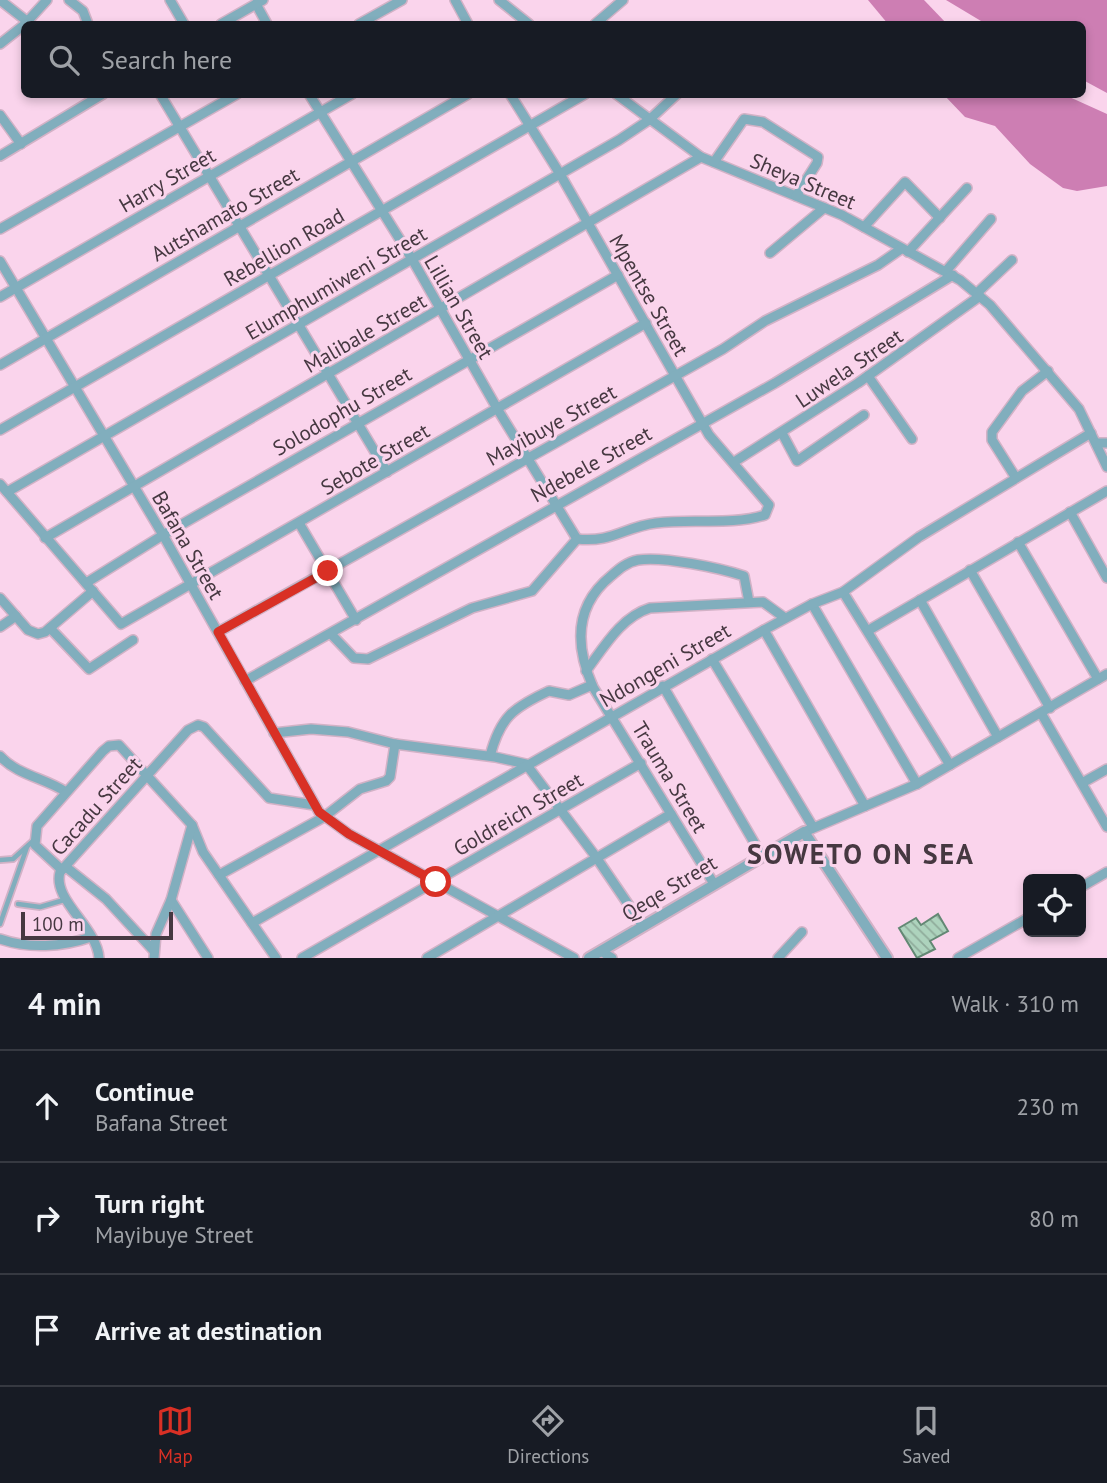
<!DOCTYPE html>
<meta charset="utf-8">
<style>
:root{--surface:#171b24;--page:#242831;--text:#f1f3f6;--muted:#9ea1a6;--line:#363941;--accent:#d93025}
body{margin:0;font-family:"PT Sans",sans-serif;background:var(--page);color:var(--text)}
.controls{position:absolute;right:21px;bottom:21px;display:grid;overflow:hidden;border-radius:10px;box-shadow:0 4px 10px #0003}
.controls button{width:63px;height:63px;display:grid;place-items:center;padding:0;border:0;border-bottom:2px solid var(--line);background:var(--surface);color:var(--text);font:35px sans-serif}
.scale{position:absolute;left:21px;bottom:18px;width:152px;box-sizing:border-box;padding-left:7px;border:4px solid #463841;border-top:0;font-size:19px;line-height:24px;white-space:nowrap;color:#463841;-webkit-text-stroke:5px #fad4ec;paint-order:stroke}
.stop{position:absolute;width:21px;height:21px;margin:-16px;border:5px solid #d93025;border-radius:50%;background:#fff}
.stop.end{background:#d93025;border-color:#fff;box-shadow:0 2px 7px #0008}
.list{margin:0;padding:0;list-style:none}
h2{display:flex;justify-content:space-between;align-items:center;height:91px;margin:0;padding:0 28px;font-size:30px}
h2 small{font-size:23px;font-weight:400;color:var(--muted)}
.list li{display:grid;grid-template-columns:46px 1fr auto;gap:21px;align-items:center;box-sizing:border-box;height:112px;padding:0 28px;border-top:2px solid var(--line)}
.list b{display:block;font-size:26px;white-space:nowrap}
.list p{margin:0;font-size:23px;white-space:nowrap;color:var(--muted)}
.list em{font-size:23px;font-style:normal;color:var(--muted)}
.icon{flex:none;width:38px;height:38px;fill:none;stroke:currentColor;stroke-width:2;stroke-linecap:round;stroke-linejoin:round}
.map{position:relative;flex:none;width:1107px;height:958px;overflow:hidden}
.search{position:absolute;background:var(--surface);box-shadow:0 4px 10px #0003;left:21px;right:21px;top:21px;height:77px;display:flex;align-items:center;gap:18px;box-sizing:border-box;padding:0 24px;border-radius:10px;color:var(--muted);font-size:26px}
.sheet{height:427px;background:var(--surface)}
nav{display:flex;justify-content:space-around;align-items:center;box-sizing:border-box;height:98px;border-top:2px solid var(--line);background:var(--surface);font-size:19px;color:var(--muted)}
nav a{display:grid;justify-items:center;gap:4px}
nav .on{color:var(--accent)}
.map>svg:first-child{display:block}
</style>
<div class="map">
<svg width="1107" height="958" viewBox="0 0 1107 958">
<defs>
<pattern id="building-back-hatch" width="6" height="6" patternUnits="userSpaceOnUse" patternTransform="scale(1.75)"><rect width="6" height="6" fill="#add3bd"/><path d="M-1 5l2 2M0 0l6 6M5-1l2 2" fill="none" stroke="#8fac9b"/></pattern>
</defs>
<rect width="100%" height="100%" fill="#fad4ec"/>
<g fill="#cd7eb3">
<path d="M 868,0 L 924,0 L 947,24 L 888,24 Z"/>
<path d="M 946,0 L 1107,0 L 1107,93 L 1083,80 L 1082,24 L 986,24 Z"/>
<path d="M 944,95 L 1065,95 L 1107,114 L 1107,186 L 1077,191 L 1063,188 L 1030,164 L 995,126 L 965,117 Z"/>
</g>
<path fill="url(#building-back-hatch)" stroke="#638874" stroke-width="2" d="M 938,914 L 948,931 L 930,941 L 935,949 L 917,958 L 899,928 L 916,918 L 921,925 Z"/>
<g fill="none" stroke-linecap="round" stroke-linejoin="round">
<g stroke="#d2b2c6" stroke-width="8">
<g id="service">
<path d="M 0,860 L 13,859 L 33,841"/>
<path d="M 18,904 L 40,907 L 64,900"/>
<path d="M 0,924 L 27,847"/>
</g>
</g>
<g stroke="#d2b2c6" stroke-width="12">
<g id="minor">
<path d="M 0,0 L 28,22"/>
<path d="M 69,0 L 83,11 L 88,24"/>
<path d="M 170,0 L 184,24"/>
<path d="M 455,0 L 468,24"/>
<path d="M 499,0 L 529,24"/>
<path d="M 256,4 L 267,24"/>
<path d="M 25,24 L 47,0"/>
<path d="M 221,24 L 263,0"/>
<path d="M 359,24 L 402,0"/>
<path d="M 595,24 L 623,0"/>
<path d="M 0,44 L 24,25"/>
<path d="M 160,94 L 387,472"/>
<path d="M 309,94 L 412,259 L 498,410 L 577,539"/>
<path d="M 510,94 L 560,174 L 709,435 L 769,505 L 765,515 C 729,526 694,518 656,523 C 624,527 612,543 577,539"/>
<path d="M 616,94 L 701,157 L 842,215 L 960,280 L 990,305 L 1079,409 L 1107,467"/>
<path d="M 0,115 L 21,144"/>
<path d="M 0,156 L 103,94"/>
<path d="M 714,162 L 744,119 L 763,122 L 818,157 L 817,163 L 796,196"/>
<path d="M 864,227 L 905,182 L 940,218"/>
<path d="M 0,229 L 237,94"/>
<path d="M 908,252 L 967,188"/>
<path d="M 770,253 L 824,208"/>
<path d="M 0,261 L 163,535 L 319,812 L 349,834 L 574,958"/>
<path d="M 946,271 L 991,219"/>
<path d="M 977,293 L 1012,260"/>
<path d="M 0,297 L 352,94"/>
<path d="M 0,365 L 468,94"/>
<path d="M 868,376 L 912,439"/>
<path d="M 0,430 L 585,94"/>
<path d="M 782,433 L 797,461 L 864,415"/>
<path d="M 1096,443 L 1107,443"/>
<path d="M 734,462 L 858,383 L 980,296"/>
<path d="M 1016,478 L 992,440 L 992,432 L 1022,391 L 1048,371"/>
<path d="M 0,484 L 121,624 L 646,323"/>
<path d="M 7,492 L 619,140 L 649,120 L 677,94"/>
<path d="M 1070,512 L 1107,578"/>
<path d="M 299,523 L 356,620"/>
<path d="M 45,538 L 701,157"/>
<path d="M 1018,542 L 1098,679"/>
<path d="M 970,570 L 1050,708"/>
<path d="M 86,583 L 163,535 L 618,275"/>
<path d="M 843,592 L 950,765"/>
<path d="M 0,598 L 28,630 L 38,634 L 45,632 L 93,591"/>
<path d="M 920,600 L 998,737"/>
<path d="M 812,604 L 917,784"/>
<path d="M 0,627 L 16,616"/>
<path d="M 50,628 L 89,669 L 133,640"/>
<path d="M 764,630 L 865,806"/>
<path d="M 869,630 L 1107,491"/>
<path d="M 218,632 L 723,349 L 765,321 L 878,265 L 901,249"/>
<path d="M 331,634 L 354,658 L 368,659 L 472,608 L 532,591 L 577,539"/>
<path d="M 712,659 L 813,827"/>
<path d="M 586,671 C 604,647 621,617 650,608 L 763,602 L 785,618"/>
<path d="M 245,681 L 775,383 L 953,275"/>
<path d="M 663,686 L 762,856"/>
<path d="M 1041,713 L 1107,827"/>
<path d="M 274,733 L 311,729 L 348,732 L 395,744 L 495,757 L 526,764 L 596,857 L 643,926"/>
<path d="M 0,756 C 17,775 45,778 66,792"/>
<path d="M 490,756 C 500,718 512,708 549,691 L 569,695 L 592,685"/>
<path d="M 1082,783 L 1107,769"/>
<path d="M 804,832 L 917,784 L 1107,674"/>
<path d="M 66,867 L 106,899 L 154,951"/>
<path d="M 62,870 L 35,845 L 37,826 L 103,751 L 109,746 L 119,745 L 192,825 L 203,852 L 276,958"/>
<path d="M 219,875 L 324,817 L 360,789 L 386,781 L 390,777 L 395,744"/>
<path d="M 714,884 L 593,687 C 575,646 574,606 611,576 C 619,569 627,562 638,560 C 663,556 720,568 744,576 L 749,602"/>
<path d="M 1081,887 L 1107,872"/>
<path d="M 171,900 L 208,958"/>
<path d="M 252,923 L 764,630 L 812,604 L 843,592 L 919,537 L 1091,433"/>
<path d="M 0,939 C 29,949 62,947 91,937"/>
<path d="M 601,951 L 612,958"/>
<path d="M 99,958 C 97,927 52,900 60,872 L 188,730 L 198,725 L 204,727 L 269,798 L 314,805"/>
<path d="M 154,958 L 156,934 L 171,900 L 192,825"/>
<path d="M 302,958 L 641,763"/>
<path d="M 427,958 L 671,814"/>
<path d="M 778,958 L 802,932"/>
<path d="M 958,958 L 1028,918"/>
</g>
</g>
<g stroke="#d2b2c6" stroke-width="14">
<path id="tertiary" d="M 589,958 L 804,832 L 887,958"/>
</g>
<use href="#service" stroke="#81aebd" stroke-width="4.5"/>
<use href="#minor" stroke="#81aebd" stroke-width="9"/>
<use href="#tertiary" stroke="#81aebd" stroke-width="10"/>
</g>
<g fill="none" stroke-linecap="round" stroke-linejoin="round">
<path stroke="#d93025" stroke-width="9" d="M 328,571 L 218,632 L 319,812 L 349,834 L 436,882"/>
</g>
<g text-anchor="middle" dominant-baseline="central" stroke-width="6" stroke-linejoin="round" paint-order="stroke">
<g font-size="21" fill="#463841" stroke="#fad4ec">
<text transform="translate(167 180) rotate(-30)">Harry Street</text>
<text transform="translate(803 181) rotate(23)">Sheya Street</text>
<text transform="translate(225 214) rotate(-30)">Autshamato Street</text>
<text transform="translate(284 247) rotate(-30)">Rebellion Road</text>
<text transform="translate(336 283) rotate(-30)">Elumphumiweni Street</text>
<text transform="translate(649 295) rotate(60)">Mpentse Street</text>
<text transform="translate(459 307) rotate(60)">Lillian Street</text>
<text transform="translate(365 333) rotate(-30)">Malibale Street</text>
<text transform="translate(849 368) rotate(-34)">Luwela Street</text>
<text transform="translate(342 411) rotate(-30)">Solodophu Street</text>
<text transform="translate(551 425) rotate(-29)">Mayibuye Street</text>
<text transform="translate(375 459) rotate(-30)">Sebote Street</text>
<text transform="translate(591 464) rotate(-29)">Ndebele Street</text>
<text transform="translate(188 545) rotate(60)">Bafana Street</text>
<text transform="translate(665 665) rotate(-30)">Ndongeni Street</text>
<text transform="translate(670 777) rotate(59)">Trauma Street</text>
<text transform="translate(96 806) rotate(-48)">Cacadu Street</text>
<text transform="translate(518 814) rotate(-30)">Goldreich Street</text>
<text transform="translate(669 888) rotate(-31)">Qeqe Street</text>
</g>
<g font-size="28" font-weight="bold" letter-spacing="2" fill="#463841" stroke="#fad4ec">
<text x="861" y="853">SOWETO ON SEA</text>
</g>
</g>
</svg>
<div class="controls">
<button><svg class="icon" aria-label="locate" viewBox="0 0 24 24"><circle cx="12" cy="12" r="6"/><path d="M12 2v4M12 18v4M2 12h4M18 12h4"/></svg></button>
</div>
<div class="scale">100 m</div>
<div class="stop" style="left:436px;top:882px"></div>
<div class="stop end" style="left:328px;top:571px"></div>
<div class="search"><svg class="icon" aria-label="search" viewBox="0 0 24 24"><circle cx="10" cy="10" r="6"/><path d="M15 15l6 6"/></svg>Search here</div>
</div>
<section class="sheet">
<h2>4 min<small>Walk · 310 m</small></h2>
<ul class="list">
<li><svg class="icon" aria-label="ahead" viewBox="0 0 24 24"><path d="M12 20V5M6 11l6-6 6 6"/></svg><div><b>Continue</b><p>Bafana Street</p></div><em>230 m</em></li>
<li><svg class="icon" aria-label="right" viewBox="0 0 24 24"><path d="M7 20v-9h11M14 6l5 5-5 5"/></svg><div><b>Turn right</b><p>Mayibuye Street</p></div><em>80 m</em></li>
<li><svg class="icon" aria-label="arrive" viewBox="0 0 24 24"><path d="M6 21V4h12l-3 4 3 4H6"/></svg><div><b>Arrive at destination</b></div></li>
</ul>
</section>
<nav>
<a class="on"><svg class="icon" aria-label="map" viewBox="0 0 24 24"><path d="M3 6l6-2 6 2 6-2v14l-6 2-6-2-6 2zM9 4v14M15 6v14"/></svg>Map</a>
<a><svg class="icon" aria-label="directions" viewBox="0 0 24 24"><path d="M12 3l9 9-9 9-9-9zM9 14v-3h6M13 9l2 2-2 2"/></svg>Directions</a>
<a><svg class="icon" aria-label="saved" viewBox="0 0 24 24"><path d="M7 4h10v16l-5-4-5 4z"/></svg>Saved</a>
</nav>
